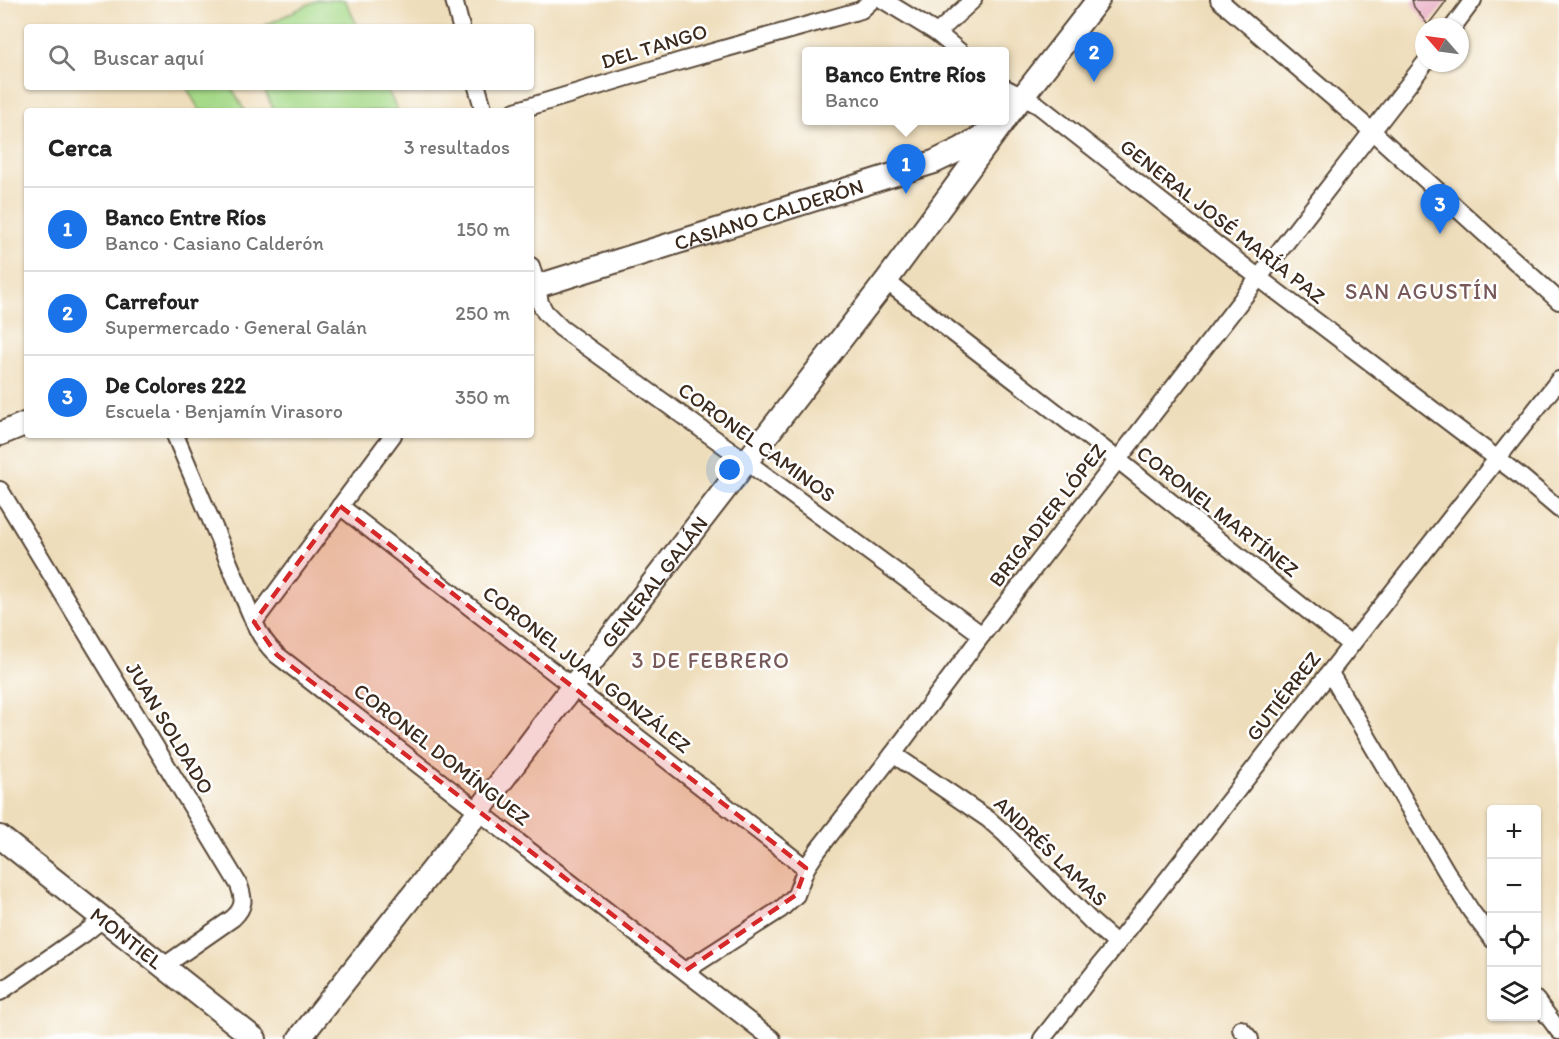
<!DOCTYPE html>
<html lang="es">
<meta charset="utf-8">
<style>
:root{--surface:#fff;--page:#f6f6f6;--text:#222;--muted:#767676;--line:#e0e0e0;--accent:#1a73e8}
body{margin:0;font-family:Itim,sans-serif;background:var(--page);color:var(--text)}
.controls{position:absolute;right:18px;bottom:18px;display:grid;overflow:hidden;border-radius:6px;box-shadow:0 2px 4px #0004}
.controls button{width:54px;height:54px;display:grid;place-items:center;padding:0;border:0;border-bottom:2px solid var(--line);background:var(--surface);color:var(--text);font:30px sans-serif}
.compass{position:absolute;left:1415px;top:18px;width:54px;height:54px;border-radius:50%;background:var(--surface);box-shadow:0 2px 4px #0004;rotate:298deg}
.you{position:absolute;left:730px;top:470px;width:21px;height:21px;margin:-15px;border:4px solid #fff;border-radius:50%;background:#1a73e8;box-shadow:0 0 0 9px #1a73e833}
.badge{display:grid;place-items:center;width:39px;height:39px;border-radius:50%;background:var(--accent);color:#fff;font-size:20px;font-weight:700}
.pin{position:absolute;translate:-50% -50px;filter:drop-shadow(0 2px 3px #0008)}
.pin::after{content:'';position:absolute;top:32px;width:21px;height:18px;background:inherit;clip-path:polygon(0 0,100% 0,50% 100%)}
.popup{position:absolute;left:802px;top:47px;width:207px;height:78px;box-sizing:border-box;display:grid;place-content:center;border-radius:6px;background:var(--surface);filter:drop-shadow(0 2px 4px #0005);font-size:20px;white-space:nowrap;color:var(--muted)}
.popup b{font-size:22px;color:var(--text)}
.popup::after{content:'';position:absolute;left:50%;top:100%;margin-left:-12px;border:12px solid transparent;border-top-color:var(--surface)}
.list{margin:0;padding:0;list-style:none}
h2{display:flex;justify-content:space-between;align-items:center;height:78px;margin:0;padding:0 24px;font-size:26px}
h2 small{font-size:20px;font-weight:400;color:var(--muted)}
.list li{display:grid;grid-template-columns:39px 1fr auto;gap:18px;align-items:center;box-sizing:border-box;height:84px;padding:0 24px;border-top:2px solid var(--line)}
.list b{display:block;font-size:22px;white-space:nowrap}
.list p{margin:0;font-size:20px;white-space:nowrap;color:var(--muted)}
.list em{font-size:20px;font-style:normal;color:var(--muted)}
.icon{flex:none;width:33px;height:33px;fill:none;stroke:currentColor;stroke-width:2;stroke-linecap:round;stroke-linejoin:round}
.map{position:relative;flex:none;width:1559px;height:1039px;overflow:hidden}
.search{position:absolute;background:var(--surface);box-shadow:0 2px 4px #0004;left:24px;top:24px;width:510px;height:66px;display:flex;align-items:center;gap:15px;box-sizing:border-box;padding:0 21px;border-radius:6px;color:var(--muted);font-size:22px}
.panel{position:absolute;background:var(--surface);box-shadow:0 2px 4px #0004;left:24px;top:108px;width:510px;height:330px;border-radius:6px}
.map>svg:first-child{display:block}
</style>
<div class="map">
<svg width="1559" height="1039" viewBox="0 0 1559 1039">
<rect width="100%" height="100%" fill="#fff"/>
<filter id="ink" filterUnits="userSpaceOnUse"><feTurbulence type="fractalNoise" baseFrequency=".0167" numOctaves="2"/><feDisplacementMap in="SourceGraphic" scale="12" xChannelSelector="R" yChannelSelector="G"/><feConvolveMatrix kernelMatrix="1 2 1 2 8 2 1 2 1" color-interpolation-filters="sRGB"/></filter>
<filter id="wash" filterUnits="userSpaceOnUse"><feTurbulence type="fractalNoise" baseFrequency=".008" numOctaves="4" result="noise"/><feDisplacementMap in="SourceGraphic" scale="24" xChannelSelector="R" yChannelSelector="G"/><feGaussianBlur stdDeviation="1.35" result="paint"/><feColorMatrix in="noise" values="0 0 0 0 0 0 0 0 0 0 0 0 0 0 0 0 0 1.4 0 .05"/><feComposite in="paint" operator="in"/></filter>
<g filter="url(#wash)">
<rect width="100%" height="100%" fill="#eeddba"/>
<g fill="#a6d988" stroke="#708253" stroke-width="1.5">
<path d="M 317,0 L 345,0 L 358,27 L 262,27 Z"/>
<path d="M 186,87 L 231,87 L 245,111 L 200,111 Z"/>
<path d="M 263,87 L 386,87 L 398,111 L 274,111 Z"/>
</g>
<g id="blocks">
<path fill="#e9b0c6" d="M 1412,0 L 1447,0 L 1428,25 L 1414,7 Z"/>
</g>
</g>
<g filter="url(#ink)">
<use href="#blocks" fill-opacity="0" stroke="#564535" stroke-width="1.5"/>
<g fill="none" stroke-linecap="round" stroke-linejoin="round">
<g stroke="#564535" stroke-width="20">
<g id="street">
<path d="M 454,0 L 461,27"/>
<path d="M 883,0 L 937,33 L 960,52"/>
<path d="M 1219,0 L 1373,132 L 1559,301"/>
<path d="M 1453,27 L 1473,0"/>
<path d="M 937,33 L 973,0"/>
<path d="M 477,87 L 484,111"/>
<path d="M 1005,88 L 1038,105 L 1259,278 L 1520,476 L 1559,509"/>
<path d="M 515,111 L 681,61 L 861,10 L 872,0"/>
<path d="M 531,266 L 537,287 L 540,303 L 545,312 L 561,328 L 747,462 L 982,635"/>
<path d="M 886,281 L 1118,460 L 1351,645"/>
<path d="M 175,435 L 254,622 C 260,636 266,645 277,655 L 772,1039"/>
<path d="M 0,490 L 239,885 C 244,899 245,907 233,918 L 164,966"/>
<path d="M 340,506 L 806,868"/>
<path d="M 254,622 L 393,435"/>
<path d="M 1330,673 L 1446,871 L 1471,911 L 1492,939"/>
<path d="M 893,754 L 988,819 L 1004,833 L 1092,922 L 1116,943"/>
<path d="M 685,971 L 781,909 L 796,895 L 806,868 L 818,850 L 893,754 L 982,635 L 1425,63"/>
<path d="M 0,992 L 85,933 L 104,918"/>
<path d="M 1536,1000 L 1559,1031"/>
<path d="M 1241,1029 L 1250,1039"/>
<path d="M 1042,1039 L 1559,380"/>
</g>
</g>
<g stroke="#564535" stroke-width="26">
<g id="secondary">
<path d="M 1005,119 L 1098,0"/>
<path id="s1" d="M 531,288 L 934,162 L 961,149 L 991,131"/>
<path d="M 0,434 L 27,423"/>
<path id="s2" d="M 0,837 L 255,1039"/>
<path id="s3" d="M 299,1039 L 479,811 L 573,686 L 886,281 L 1004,121"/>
</g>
</g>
<use href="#street" stroke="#fff" stroke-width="16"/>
<use href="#secondary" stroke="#fff" stroke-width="22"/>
</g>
</g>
<path fill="#d62828" fill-opacity="0.2" stroke="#d62828" stroke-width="4.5" stroke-dasharray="12 8" stroke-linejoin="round" d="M 340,506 L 806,868 L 796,895 L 685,971 L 277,655 L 254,622 Z"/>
<g text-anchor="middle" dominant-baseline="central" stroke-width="5" stroke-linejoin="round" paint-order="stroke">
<g font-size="21" fill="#3b2a1e" stroke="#fff">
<text transform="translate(654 46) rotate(-17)">DEL TANGO</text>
<text stroke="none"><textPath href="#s1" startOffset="249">CASIANO CALDERÓN</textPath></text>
<text transform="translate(1223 221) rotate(38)">GENERAL JOSÉ MARÍA PAZ</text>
<text transform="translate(757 442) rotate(36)">CORONEL CAMINOS</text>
<text transform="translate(1218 511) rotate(38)">CORONEL MARTÍNEZ</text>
<text transform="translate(1047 515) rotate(-52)">BRIGADIER LÓPEZ</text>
<text stroke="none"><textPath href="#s3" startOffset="579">GENERAL GALÁN</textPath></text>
<text transform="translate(587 669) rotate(38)">CORONEL JUAN GONZÁLEZ</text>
<text transform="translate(1283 696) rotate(-52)">GUTIÉRREZ</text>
<text transform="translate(170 728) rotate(59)">JUAN SOLDADO</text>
<text transform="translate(442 754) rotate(38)">CORONEL DOMÍNGUEZ</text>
<text transform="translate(1051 851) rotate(44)">ANDRÉS LAMAS</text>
<text stroke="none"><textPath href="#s2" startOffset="162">MONTIEL</textPath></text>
</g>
<g font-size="22" letter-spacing="1.5" fill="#785959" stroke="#fff">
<text x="1422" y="291">SAN AGUSTÍN</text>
<text x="711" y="660">3 DE FEBRERO</text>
</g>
</g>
</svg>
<div class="controls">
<button>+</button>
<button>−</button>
<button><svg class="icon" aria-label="locate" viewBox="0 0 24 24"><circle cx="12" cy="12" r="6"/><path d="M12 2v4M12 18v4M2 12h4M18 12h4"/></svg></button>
<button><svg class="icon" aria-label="layers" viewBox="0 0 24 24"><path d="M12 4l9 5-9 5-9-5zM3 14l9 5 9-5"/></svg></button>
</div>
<svg class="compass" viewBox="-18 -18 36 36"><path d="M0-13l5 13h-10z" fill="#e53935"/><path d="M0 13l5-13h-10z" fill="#767676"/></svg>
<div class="you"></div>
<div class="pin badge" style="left:906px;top:194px">1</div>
<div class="popup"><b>Banco Entre Ríos</b>Banco</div>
<div class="pin badge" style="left:1094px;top:82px">2</div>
<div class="pin badge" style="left:1440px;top:234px">3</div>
<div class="search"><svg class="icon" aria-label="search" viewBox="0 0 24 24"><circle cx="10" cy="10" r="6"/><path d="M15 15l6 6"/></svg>Buscar aquí</div>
<section class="panel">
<h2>Cerca<small>3 resultados</small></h2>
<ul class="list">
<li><span class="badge">1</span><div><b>Banco Entre Ríos</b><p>Banco · Casiano Calderón</p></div><em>150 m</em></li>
<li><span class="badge">2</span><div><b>Carrefour</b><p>Supermercado · General Galán</p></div><em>250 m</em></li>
<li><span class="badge">3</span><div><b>De Colores 222</b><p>Escuela · Benjamín Virasoro</p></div><em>350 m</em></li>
</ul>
</section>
</div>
